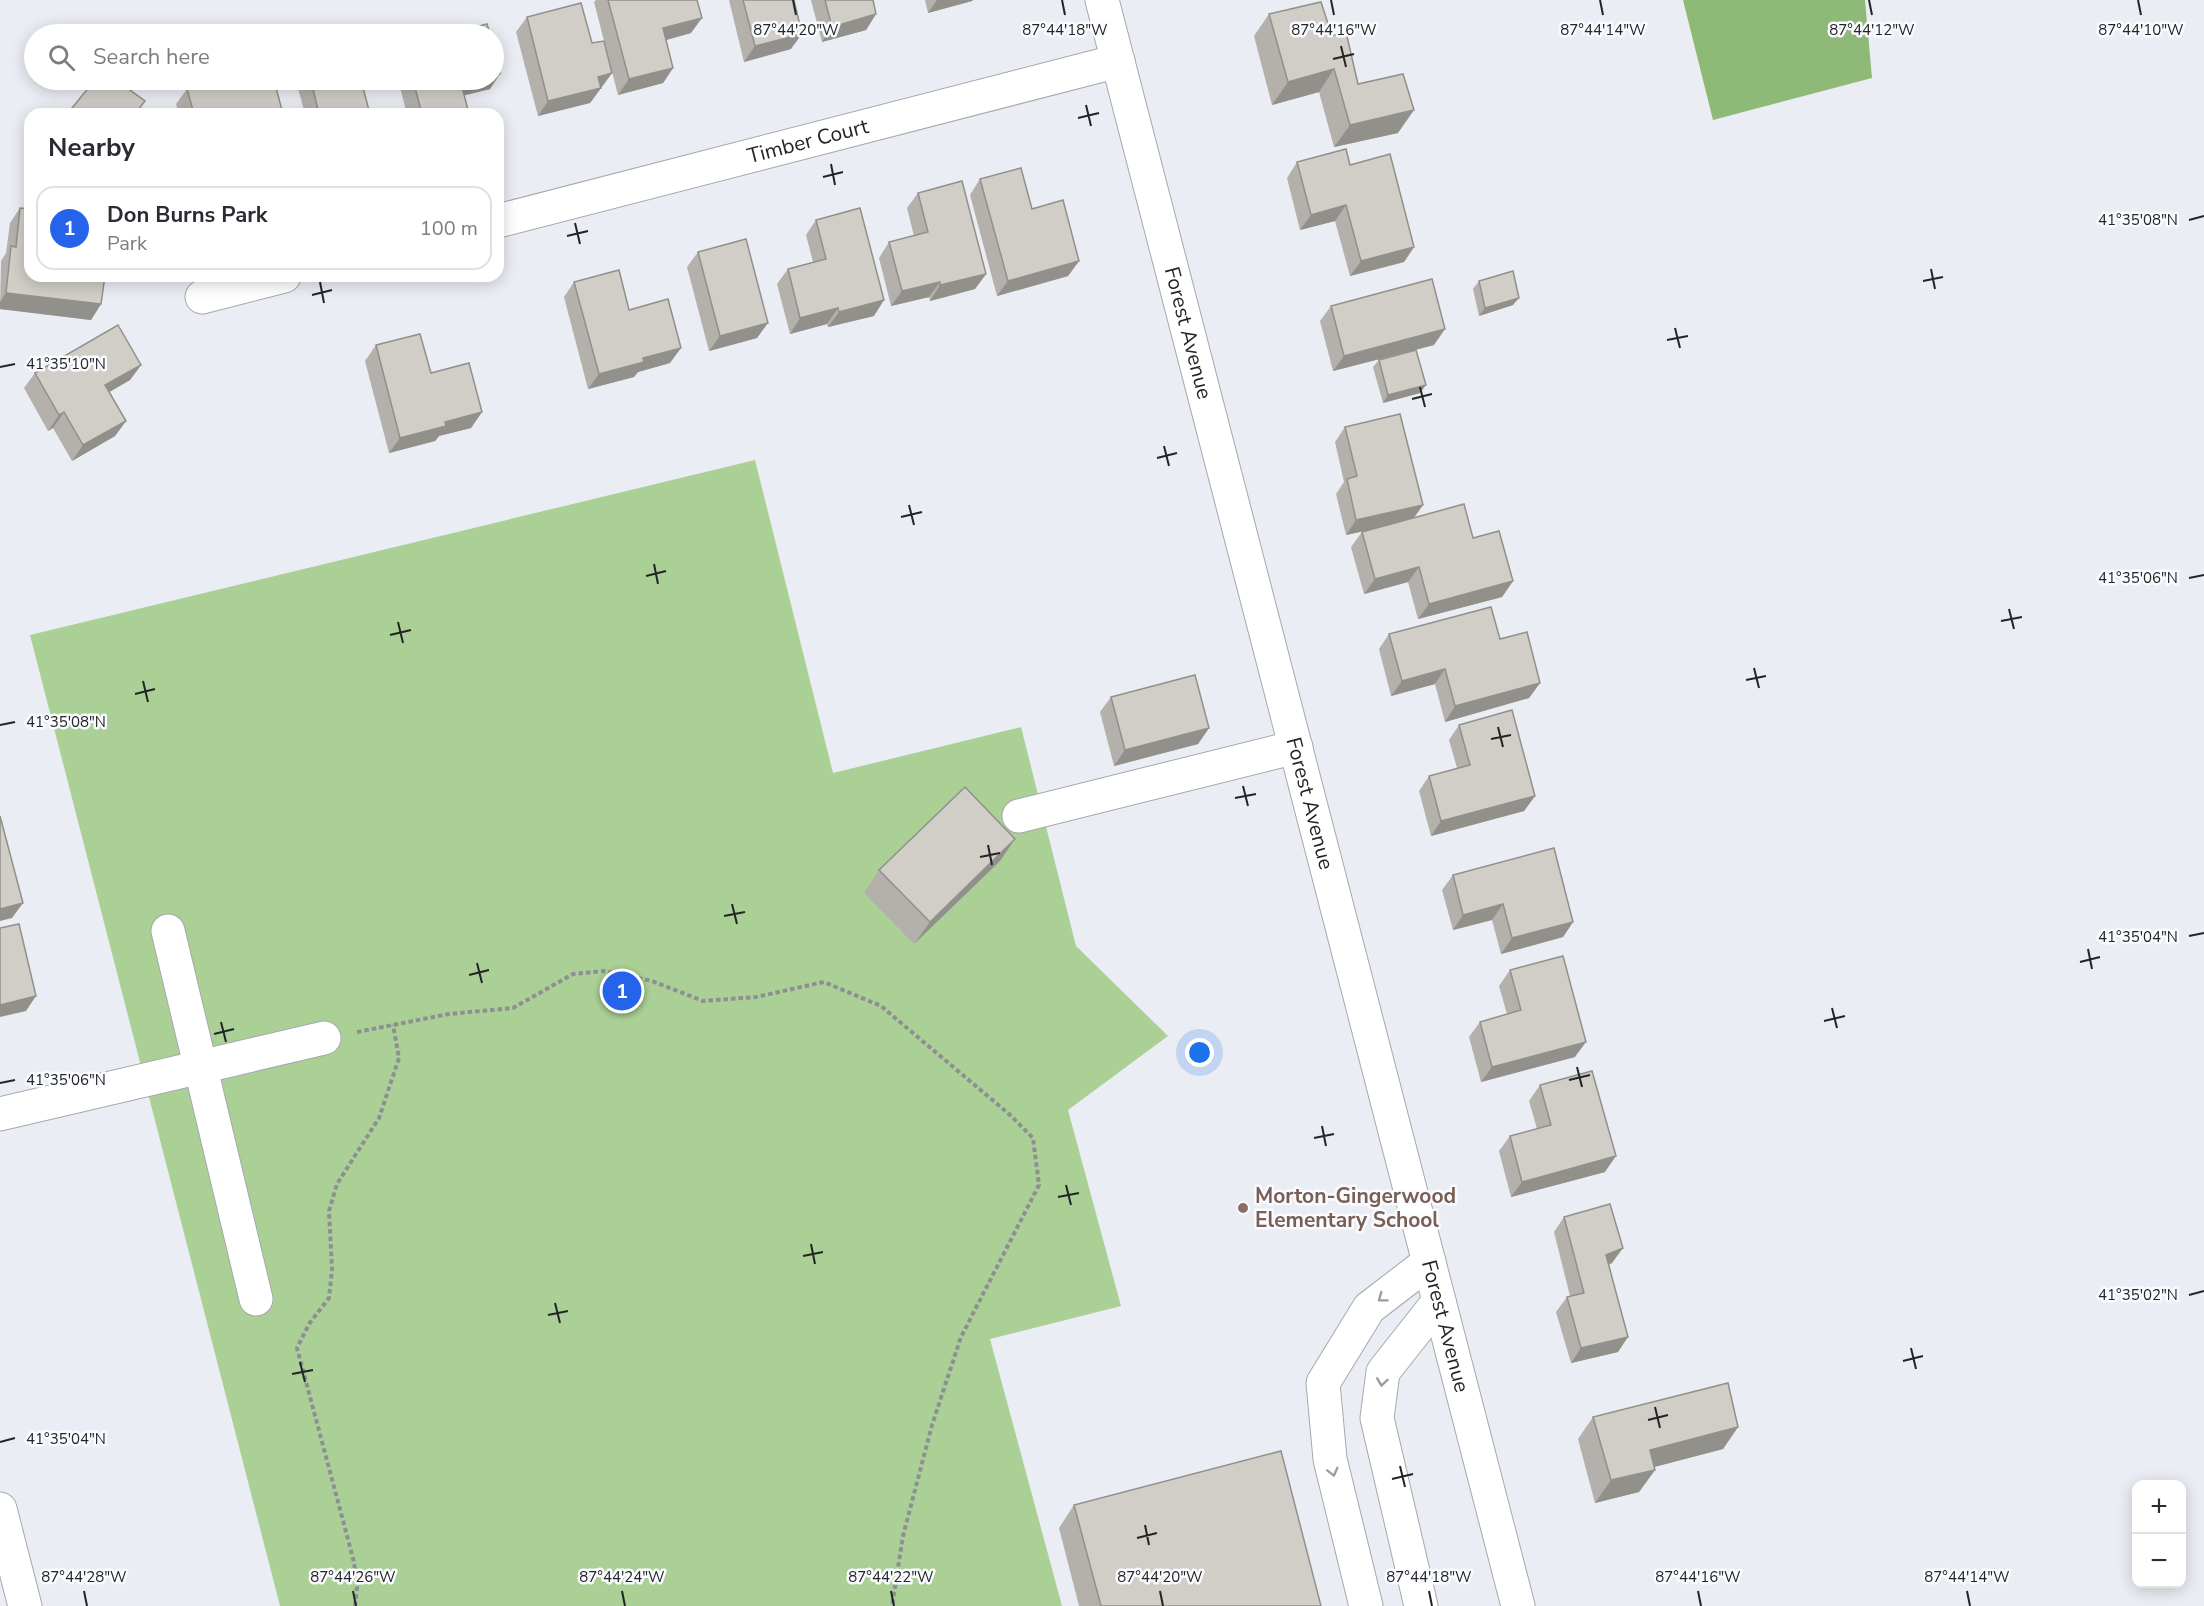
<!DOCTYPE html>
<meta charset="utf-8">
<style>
:root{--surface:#fff;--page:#f7f7f7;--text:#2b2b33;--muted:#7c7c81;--line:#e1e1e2;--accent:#2563eb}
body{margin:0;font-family:"Nunito Sans",sans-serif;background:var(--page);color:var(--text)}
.controls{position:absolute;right:18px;bottom:18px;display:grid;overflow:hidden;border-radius:12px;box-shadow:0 3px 15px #0003}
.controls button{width:54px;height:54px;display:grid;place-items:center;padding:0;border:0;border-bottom:2px solid var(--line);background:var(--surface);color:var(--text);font:30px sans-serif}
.you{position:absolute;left:1200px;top:1053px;width:21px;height:21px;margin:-15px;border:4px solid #fff;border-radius:50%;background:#1a73e8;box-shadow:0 0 0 9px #1a73e833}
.badge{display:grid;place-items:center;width:39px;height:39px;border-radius:50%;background:var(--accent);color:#fff;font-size:20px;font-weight:700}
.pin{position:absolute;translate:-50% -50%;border:3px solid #fff;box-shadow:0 2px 6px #0006}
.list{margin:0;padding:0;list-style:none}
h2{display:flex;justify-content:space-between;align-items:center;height:78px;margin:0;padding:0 24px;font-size:26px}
h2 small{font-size:20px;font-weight:400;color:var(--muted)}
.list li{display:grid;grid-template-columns:39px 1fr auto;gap:18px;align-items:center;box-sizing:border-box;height:84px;margin:0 12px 12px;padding:0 12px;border:2px solid var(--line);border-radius:18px}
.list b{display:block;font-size:22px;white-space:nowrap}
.list p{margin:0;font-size:20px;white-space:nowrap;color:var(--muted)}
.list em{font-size:20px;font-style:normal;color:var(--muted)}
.icon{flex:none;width:33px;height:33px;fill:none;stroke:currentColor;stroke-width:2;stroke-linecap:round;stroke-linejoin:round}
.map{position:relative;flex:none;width:2204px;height:1606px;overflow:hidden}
.search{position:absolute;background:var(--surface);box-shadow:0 3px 15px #0003;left:24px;top:24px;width:480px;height:66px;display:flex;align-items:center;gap:15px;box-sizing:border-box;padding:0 21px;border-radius:33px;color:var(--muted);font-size:22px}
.panel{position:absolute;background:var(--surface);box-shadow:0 3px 15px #0003;left:24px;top:108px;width:480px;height:174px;border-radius:18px}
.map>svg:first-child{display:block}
</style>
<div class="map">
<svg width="2204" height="1606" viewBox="0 0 2204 1606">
<rect width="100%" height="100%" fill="#ebedf4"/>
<path fill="#aad095" d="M 755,460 L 833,773 L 1021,727 L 1076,946 L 1168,1036 L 1068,1110 L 1121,1306 L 990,1339 L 1062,1606 L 280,1606 L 30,635 Z"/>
<path fill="#8eb976" d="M 1683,0 L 1865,0 L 1872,78 L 1713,120 Z"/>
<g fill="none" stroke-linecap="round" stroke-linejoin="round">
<g stroke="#a6a8ae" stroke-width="35">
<g id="minor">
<path id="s1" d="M 1102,0 L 1518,1606"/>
<path id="s2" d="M 498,221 L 1118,61"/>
<path d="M 202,297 L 284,276"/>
<path d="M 1019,816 L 1296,747"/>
<path d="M 168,931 L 256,1299"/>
<path d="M 0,1114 L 324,1038"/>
<path d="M 0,1509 L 25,1606"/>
<path d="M 1366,1606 L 1330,1459 L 1323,1383 L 1369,1308 L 1429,1262"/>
<path d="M 1421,1606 L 1377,1418 L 1383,1372 L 1439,1301"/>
</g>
</g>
<g stroke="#8e8f94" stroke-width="4" stroke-dasharray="4.5 3" stroke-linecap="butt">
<path d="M 357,1032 L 449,1014 L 513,1008 L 573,974 L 604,971 L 652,981 L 703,1001 L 756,997 L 824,982 L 881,1006 L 1009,1114 L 1033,1138 L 1039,1185 L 961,1337 L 932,1425 L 903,1536 L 892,1606"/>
<path d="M 355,1606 L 357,1587 L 354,1562 L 297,1348 L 309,1324 L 329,1298 L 332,1269 L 329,1211 L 337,1184 L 379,1118 L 399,1058 L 393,1025"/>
</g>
<use href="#minor" stroke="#fff" stroke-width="33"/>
</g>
<g fill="#b4b0ab">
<path d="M 596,0 L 697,0 L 691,33 L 666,40 L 673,68 L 663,83 L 618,95 L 594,2 Z"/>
<path d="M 729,0 L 794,0 L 791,49 L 744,62 Z"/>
<path d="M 811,0 L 873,0 L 876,14 L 866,30 L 822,42 Z"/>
<path d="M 925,0 L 973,0 L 972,1 L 928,13 Z"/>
<path d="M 1269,14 L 1332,36 L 1358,84 L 1398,133 L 1334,147 L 1319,92 L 1272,105 L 1254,36 Z"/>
<path d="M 527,17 L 592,43 L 612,73 L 590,103 L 538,116 L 516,32 Z"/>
<path d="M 305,80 L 361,80 L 370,114 L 305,114 L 298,88 Z"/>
<path d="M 398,80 L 494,80 L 490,89 L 464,95 L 469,114 L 407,114 Z"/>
<path d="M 187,89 L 283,114 L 179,114 L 176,104 Z"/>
<path d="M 1297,162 L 1350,165 L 1414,247 L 1404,262 L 1350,276 L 1335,221 L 1300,230 L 1287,178 Z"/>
<path d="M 980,179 L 1032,209 L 1079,261 L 1068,276 L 997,296 L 970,195 Z"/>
<path d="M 918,193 L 986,274 L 975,289 L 930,301 L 929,297 L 891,306 L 879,258 L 889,242 L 914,236 L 907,208 Z"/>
<path d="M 20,208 L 101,304 L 91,320 L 0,309 L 1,261 L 6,253 L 10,223 Z"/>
<path d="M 816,220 L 874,316 L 828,327 L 827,324 L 790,334 L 777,284 L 788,269 L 813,262 L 806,235 Z"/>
<path d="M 698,252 L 757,338 L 709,351 L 687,267 Z"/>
<path d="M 1479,281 L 1513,305 L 1479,316 L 1473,289 Z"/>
<path d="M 574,282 L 629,310 L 670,363 L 638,372 L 634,377 L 588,389 L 564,297 Z"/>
<path d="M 1331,306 L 1434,345 L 1333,371 L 1320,321 Z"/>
<path d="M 376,345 L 431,373 L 482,412 L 471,428 L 439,436 L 435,441 L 389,453 L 365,361 Z"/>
<path d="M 1379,360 L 1420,393 L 1383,403 L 1373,367 Z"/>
<path d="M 141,365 L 130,380 L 109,392 L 126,421 L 115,436 L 72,461 L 53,428 L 48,431 L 24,388 L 35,373 Z"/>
<path d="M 1345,427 L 1423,505 L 1414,518 L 1473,538 L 1513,581 L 1502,597 L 1418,619 L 1408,582 L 1364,594 L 1351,547 L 1362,532 L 1365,531 L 1346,535 L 1336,494 L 1344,482 L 1335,442 Z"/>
<path d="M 1389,634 L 1500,639 L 1540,683 L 1529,698 L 1445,722 L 1435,684 L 1391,696 L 1379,649 Z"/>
<path d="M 1111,697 L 1209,728 L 1198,744 L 1114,766 L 1100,712 Z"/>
<path d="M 1459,725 L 1535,796 L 1524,811 L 1431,836 L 1419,791 L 1429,776 L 1457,768 L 1449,740 Z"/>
<path d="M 1000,861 L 914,944 L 864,893 L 879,870 Z"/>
<path d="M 1453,875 L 1573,922 L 1563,937 L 1501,954 L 1492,920 L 1453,930 L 1442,890 Z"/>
<path d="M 1510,970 L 1575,1057 L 1481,1082 L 1469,1037 L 1480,1022 L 1507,1014 L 1499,986 Z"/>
<path d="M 1540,1085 L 1605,1172 L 1511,1197 L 1499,1151 L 1510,1136 L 1537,1129 L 1529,1101 Z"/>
<path d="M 1564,1217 L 1612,1263 L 1609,1265 L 1618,1352 L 1571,1363 L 1556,1312 L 1567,1297 L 1570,1296 L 1554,1232 Z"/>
<path d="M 1593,1417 L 1738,1427 L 1723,1449 L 1654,1467 L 1655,1470 L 1639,1492 L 1595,1503 L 1578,1439 Z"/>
<path d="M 1074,1505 L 1321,1606 L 1079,1606 L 1059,1528 Z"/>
</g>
<g fill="#92908b">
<path d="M 937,0 L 973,0 L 972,1 L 928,13 Z"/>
<path d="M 876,14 L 866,30 L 822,42 L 832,27 Z"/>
<path d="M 702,18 L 691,33 L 652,44 L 663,28 Z"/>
<path d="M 802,34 L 791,49 L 744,62 L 755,46 Z"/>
<path d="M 673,68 L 663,83 L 618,95 L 629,79 Z"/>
<path d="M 1334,69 L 1319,92 L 1272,105 L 1288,82 Z"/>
<path d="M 612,73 L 590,103 L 538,116 L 548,101 L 598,77 Z"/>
<path d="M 500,74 L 490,89 L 450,99 L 461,83 L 476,80 L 494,80 L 494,75 Z"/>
<path d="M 1414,110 L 1398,133 L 1334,147 L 1350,125 Z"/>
<path d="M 1346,205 L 1335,221 L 1300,230 L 1311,215 Z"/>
<path d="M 1414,247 L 1404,262 L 1350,276 L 1361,261 Z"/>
<path d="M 1079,261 L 1068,276 L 997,296 L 1008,281 Z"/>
<path d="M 986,274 L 975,289 L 930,301 L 940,285 Z"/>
<path d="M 940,282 L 929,297 L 891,306 L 902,291 Z"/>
<path d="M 6,293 L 101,304 L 91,320 L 0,309 L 0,302 Z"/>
<path d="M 1519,298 L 1513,305 L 1479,316 L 1485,308 Z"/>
<path d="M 884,300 L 874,316 L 828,327 L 839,312 Z"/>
<path d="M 838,308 L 827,324 L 790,334 L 800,318 Z"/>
<path d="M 768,323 L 757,338 L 709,351 L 720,336 Z"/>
<path d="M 1445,329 L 1434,345 L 1333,371 L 1344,356 Z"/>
<path d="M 681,348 L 670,363 L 638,372 L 634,377 L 588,389 L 599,374 L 643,358 Z"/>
<path d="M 141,365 L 130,380 L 94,401 L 105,385 Z"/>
<path d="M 1426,385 L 1420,393 L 1383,403 L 1388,395 Z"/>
<path d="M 64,412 L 53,428 L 48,431 L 59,415 Z"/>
<path d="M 482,412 L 471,428 L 439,436 L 435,441 L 389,453 L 400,438 L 445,422 Z"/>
<path d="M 126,421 L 115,436 L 72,461 L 83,445 Z"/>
<path d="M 1423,505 L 1412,520 L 1346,535 L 1356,520 Z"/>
<path d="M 1419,567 L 1408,582 L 1364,594 L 1375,579 Z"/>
<path d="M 1513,581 L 1502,597 L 1418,619 L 1429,604 Z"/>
<path d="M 1445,669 L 1435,684 L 1391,696 L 1402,681 Z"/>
<path d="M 1540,683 L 1529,698 L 1445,722 L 1455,706 Z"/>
<path d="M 1209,728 L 1198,744 L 1114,766 L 1125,750 Z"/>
<path d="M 1535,796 L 1524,811 L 1431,836 L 1441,821 Z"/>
<path d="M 1015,839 L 1000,861 L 914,944 L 930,922 Z"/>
<path d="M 23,903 L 12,918 L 0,921 L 0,909 Z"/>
<path d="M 1503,904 L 1492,920 L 1453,930 L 1463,915 Z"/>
<path d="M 1573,922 L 1563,937 L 1501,954 L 1512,938 Z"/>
<path d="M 36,996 L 26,1011 L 0,1017 L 0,1005 Z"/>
<path d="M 1586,1042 L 1575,1057 L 1481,1082 L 1492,1067 Z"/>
<path d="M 1616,1156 L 1605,1172 L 1511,1197 L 1522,1182 Z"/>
<path d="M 1623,1248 L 1612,1263 L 1596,1270 L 1606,1255 Z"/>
<path d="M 1628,1337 L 1618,1352 L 1571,1363 L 1581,1348 Z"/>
<path d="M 1738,1427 L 1723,1449 L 1635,1472 L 1650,1450 Z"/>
<path d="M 1655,1470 L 1639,1492 L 1595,1503 L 1611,1480 Z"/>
</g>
<g fill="#d1cdc7" stroke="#92908b" stroke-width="1.5">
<path d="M 608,0 L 697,0 L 702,18 L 663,28 L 673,68 L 629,79 Z"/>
<path d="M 743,0 L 794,0 L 802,34 L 755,46 Z"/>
<path d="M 825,0 L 873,0 L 876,14 L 832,27 Z"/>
<path d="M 1321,2 L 1332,36 L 1346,32 L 1358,84 L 1403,74 L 1414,110 L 1350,125 L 1334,69 L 1288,82 L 1269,14 Z"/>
<path d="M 581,3 L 592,43 L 604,41 L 612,73 L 598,77 L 601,88 L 548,101 L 527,17 Z"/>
<path d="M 487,24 L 490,34 L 431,34 L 449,30 L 450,34 Z"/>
<path d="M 494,47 L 500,74 L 494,75 Z"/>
<path d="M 95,80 L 116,80 L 145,101 L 135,114 L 67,114 Z"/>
<path d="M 222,80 L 274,80 L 283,114 L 194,114 L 187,89 Z"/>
<path d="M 311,80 L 361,80 L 370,114 L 319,114 Z"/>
<path d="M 413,80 L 476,80 L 461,83 L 469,114 L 422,114 Z"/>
<path d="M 1346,149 L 1350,165 L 1390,154 L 1414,247 L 1361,261 L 1346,205 L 1311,215 L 1297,162 Z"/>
<path d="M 1021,168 L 1032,209 L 1063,200 L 1079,261 L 1008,281 L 980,179 Z"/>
<path d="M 962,181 L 986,274 L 940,285 L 940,282 L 902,291 L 889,242 L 928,232 L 918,193 Z"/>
<path d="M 20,208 L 30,209 L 30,276 L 105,276 L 101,304 L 6,293 L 11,246 L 16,247 Z"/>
<path d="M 860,208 L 884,300 L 839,312 L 838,308 L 800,318 L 788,269 L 826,259 L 816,220 Z"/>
<path d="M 746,239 L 768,323 L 720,336 L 698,252 Z"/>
<path d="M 619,270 L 629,310 L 668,299 L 681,348 L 643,358 L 644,362 L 599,374 L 574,282 Z"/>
<path d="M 1513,271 L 1519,298 L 1485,308 L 1479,281 Z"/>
<path d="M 1432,279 L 1445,329 L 1344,356 L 1331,306 Z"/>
<path d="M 118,325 L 141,365 L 105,385 L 126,421 L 83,445 L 64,412 L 59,415 L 35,373 Z"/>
<path d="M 420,334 L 431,373 L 469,363 L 482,412 L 445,422 L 446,426 L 400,438 L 376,345 Z"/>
<path d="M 1416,350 L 1426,385 L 1388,395 L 1379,360 Z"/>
<path d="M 1400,414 L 1423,505 L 1356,520 L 1347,479 L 1357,476 L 1345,427 Z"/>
<path d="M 1464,504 L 1473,538 L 1499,531 L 1513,581 L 1429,604 L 1419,567 L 1375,579 L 1362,532 Z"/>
<path d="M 1491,607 L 1500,639 L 1527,632 L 1540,683 L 1455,706 L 1445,669 L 1402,681 L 1389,634 Z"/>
<path d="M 1195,675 L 1209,728 L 1125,750 L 1111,697 Z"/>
<path d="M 1512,710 L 1535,796 L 1441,821 L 1429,776 L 1470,765 L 1459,725 Z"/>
<path d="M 965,787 L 1015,839 L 930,922 L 879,870 Z"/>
<path d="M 0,816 L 23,903 L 0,909 Z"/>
<path d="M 1554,848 L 1573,922 L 1512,938 L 1503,904 L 1463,915 L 1453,875 Z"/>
<path d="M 19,924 L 36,996 L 0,1005 L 0,928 Z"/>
<path d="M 1563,956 L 1586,1042 L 1492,1067 L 1480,1022 L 1521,1010 L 1510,970 Z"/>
<path d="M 1592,1071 L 1616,1156 L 1522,1182 L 1510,1136 L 1551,1125 L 1540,1085 Z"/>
<path d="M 1610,1204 L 1623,1248 L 1606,1255 L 1628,1337 L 1581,1348 L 1567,1297 L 1584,1293 L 1564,1217 Z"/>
<path d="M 1728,1383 L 1738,1427 L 1650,1450 L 1655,1470 L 1611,1480 L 1593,1417 Z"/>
<path d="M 1281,1451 L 1321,1606 L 1101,1606 L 1074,1505 Z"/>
</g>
<defs><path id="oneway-chevron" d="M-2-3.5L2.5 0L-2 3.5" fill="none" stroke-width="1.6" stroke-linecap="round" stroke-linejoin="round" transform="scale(1.5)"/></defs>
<g stroke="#9c9c9d">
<use href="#oneway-chevron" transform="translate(1382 1298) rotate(143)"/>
<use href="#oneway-chevron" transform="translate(1382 1382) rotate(98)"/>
<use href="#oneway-chevron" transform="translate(1333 1472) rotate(76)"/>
</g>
<path fill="none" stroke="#232426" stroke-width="2" d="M 793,0 L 796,15M 1062,0 L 1065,15M 1331,0 L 1334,15M 1600,0 L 1603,15M 1869,0 L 1872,15M 2138,0 L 2141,15M 1341,46 L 1346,67M 1333,59 L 1354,54M 1086,105 L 1091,126M 1078,118 L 1099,113M 831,164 L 835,185M 823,177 L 843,172M 2189,220 L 2204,216M 575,223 L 580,244M 567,236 L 588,231M 1931,269 L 1935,289M 1923,281 L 1943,277M 320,282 L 324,303M 312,295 L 332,290M 1675,328 L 1680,348M 1667,340 L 1688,336M 0,367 L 15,364M 1420,387 L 1425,407M 1412,399 L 1432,394M 1164,446 L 1169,466M 1157,458 L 1177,453M 909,505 L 914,525M 901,517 L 922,512M 654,564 L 658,584M 646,576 L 666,571M 2189,578 L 2204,575M 2009,609 L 2014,629M 2001,621 L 2022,617M 398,622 L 403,643M 390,635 L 411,630M 1754,668 L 1759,688M 1746,680 L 1766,676M 143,681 L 148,702M 135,694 L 155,689M 0,725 L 15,722M 1498,727 L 1503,747M 1491,739 L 1511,735M 1243,786 L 1248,806M 1235,798 L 1256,794M 988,845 L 992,865M 980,857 L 1000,853M 732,904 L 737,924M 724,916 L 745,912M 2189,936 L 2204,933M 2088,949 L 2092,969M 2080,962 L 2100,957M 477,963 L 482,983M 469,975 L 489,970M 1832,1008 L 1837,1028M 1824,1021 L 1845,1016M 221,1022 L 226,1042M 214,1034 L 234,1029M 1577,1067 L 1582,1087M 1569,1080 L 1590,1075M 0,1083 L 15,1080M 1322,1126 L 1326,1146M 1314,1138 L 1334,1134M 1066,1185 L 1071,1205M 1058,1197 L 1079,1193M 811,1244 L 815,1264M 803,1256 L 823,1252M 2189,1295 L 2204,1291M 555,1303 L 560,1323M 548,1315 L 568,1311M 1911,1348 L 1916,1369M 1903,1361 L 1923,1356M 300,1362 L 305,1382M 292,1374 L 313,1370M 1655,1407 L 1660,1428M 1648,1420 L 1668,1415M 0,1442 L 15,1438M 1400,1466 L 1405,1487M 1392,1479 L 1413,1474M 1145,1525 L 1149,1545M 1137,1538 L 1157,1533M 84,1591 L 87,1606M 353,1591 L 356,1606M 622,1591 L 625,1606M 891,1591 L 894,1606M 1160,1591 L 1163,1606M 1429,1591 L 1432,1606M 1698,1591 L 1701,1606M 1967,1591 L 1970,1606"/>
<circle fill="#8d6e63" stroke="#f9fbff" stroke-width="2" cx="1243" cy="1208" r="6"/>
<g text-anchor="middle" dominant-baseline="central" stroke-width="5" stroke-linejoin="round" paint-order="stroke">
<g font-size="21" fill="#232426" stroke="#f9fbff">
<text stroke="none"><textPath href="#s2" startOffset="320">Timber Court</textPath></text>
<text stroke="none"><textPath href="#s1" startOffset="344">Forest Avenue</textPath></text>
<text stroke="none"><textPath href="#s1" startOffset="830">Forest Avenue</textPath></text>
<text stroke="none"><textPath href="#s1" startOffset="1370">Forest Avenue</textPath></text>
</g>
<g font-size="21" font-weight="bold" fill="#785e54" stroke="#f9fbff" text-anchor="start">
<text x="1255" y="1196">Morton-Gingerwood<tspan x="1255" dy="24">Elementary School</tspan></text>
</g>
</g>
<g font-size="15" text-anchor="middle" fill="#232426" stroke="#f9fbff" stroke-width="5" stroke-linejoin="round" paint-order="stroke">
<text x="796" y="35">87°44'20"W</text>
<text x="1065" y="35">87°44'18"W</text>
<text x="1334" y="35">87°44'16"W</text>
<text x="1603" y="35">87°44'14"W</text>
<text x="1872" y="35">87°44'12"W</text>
<text x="2141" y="35">87°44'10"W</text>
<text x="2138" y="225">41°35'08"N</text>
<text x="66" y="369">41°35'10"N</text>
<text x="2138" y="583">41°35'06"N</text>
<text x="66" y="727">41°35'08"N</text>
<text x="2138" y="942">41°35'04"N</text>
<text x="66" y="1085">41°35'06"N</text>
<text x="2138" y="1300">41°35'02"N</text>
<text x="66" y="1444">41°35'04"N</text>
<text x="84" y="1582">87°44'28"W</text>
<text x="353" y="1582">87°44'26"W</text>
<text x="622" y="1582">87°44'24"W</text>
<text x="891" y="1582">87°44'22"W</text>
<text x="1160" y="1582">87°44'20"W</text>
<text x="1429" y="1582">87°44'18"W</text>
<text x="1698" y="1582">87°44'16"W</text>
<text x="1967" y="1582">87°44'14"W</text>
</g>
</svg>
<div class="controls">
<button>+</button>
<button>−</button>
</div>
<div class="you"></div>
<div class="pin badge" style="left:622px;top:991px">1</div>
<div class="search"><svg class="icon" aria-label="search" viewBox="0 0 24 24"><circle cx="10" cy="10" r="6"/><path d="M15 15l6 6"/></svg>Search here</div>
<section class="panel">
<h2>Nearby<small></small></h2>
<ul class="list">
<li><span class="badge">1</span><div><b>Don Burns Park</b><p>Park</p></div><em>100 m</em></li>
</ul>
</section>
</div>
